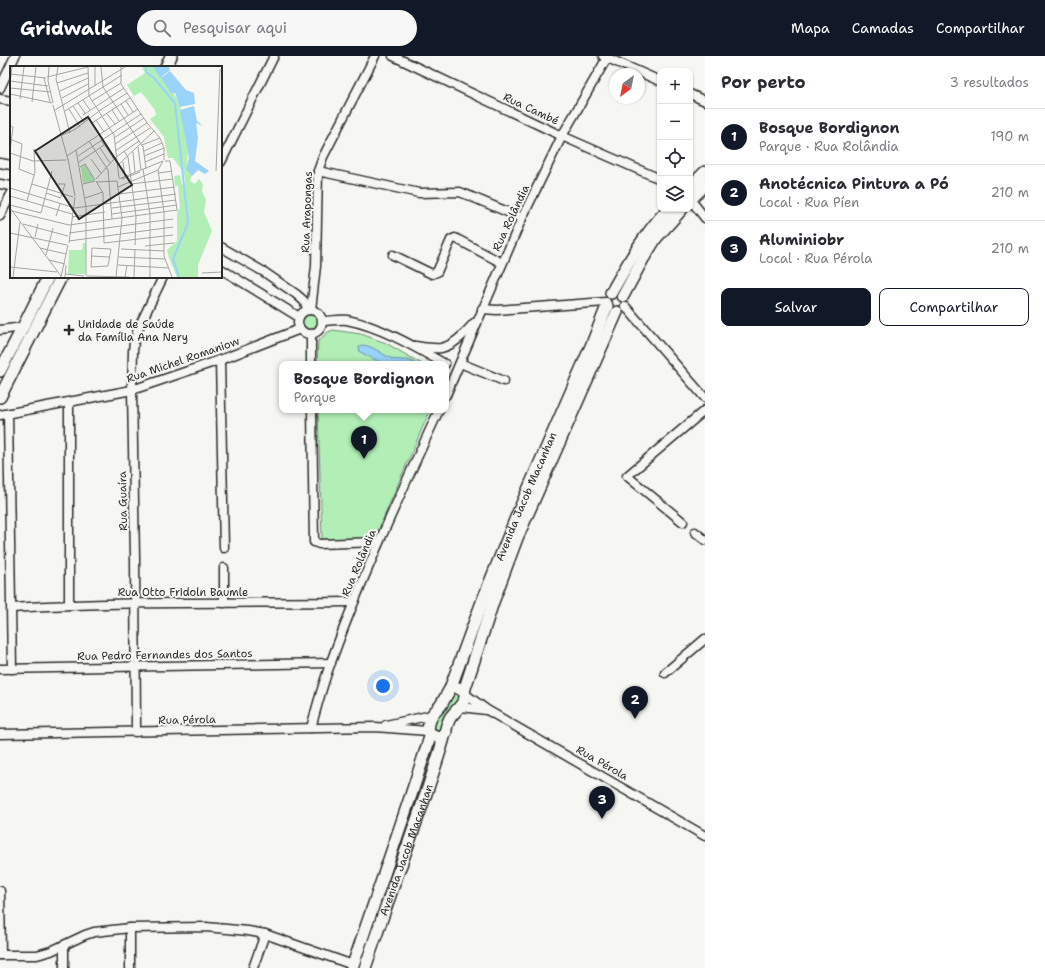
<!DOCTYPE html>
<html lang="pt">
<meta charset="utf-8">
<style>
:root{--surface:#fff;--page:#f7f7f7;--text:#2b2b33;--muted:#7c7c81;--line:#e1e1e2;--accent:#111827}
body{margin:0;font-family:"Shantell Sans",sans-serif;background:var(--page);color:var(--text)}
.controls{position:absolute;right:12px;top:12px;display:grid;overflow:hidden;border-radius:8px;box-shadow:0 1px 3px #0004}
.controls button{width:36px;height:36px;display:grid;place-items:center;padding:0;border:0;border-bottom:1px solid var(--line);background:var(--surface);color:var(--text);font:20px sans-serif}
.compass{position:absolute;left:609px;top:12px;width:36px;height:36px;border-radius:50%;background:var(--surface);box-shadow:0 1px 3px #0004;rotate:213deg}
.you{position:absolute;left:383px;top:630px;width:14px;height:14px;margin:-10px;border:3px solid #fff;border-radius:50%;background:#1a73e8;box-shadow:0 0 0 6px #1a73e833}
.badge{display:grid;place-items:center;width:26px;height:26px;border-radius:50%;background:var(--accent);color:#fff;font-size:13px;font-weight:700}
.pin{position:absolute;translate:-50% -33px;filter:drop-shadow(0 1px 2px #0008)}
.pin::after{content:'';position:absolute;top:21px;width:14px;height:12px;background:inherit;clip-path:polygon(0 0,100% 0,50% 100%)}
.popup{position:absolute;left:279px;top:305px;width:170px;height:52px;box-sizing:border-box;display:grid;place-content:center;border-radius:8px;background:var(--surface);filter:drop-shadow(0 1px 3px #0005);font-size:13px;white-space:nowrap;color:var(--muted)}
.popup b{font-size:15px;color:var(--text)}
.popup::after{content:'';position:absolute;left:50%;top:100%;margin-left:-8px;border:8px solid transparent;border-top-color:var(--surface)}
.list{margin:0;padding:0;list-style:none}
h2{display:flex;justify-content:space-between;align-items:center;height:52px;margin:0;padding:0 16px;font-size:17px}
h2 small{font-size:13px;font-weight:400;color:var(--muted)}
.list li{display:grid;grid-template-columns:26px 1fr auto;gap:12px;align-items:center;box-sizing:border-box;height:56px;padding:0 16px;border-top:1px solid var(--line)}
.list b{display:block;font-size:15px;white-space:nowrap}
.list p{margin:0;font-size:13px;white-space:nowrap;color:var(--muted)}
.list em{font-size:13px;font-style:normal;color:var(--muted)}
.actions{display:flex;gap:8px;padding:12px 16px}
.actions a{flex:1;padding:9px 0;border:1px solid var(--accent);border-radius:8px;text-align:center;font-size:14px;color:var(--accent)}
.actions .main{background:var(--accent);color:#fff}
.icon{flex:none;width:22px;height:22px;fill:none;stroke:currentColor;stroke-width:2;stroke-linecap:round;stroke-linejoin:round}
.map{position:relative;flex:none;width:705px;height:912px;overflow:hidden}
header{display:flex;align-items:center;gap:24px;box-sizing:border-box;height:56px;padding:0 20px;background:var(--accent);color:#fff}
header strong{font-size:19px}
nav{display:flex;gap:22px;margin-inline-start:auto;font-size:14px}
.search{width:280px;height:36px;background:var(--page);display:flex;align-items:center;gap:10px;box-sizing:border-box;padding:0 14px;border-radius:22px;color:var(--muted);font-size:15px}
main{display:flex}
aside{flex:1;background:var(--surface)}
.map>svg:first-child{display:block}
</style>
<header>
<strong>Gridwalk</strong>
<div class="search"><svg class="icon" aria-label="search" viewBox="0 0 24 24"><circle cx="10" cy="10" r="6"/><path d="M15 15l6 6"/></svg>Pesquisar aqui</div>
<nav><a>Mapa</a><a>Camadas</a><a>Compartilhar</a></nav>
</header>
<main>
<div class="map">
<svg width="705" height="912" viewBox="0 0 705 912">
<rect width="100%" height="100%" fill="#f6f6f2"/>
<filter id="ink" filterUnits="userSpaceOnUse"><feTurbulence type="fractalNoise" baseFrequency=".025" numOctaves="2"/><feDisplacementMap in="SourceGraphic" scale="8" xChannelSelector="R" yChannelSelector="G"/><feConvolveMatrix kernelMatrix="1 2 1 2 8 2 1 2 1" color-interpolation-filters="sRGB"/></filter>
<g filter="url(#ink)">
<g fill="#b1efb6" stroke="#6e8d70">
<circle cx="311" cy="266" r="9"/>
<path d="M 333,274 L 361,278 L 386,287 L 422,308 L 317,308 L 318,285 L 328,276 Z"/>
<path d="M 318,354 L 430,354 L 374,484 L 322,483 Z"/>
<path d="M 454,638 L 458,638 L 461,641 L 441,673 L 435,674 L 433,673 L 434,663 C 450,656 445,644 454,638 Z"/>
</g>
<path fill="#99d3f9" stroke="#6d90a7" d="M 361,289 C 373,289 382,299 393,303 C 400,305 410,302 415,308 L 384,308 L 360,296 L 359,291 Z"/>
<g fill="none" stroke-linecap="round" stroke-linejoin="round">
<g stroke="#2b2b2b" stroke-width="11">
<g id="street">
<path d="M 393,0 L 562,80 L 660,123"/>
<path d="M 603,0 L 660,25"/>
<path d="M 0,32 L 15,0"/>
<path d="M 690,38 L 705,45"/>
<path d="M 0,43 L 11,45"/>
<path d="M 221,106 L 274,0"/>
<path d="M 0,107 L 11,109"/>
<path d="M 318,115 L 419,137 L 460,136 L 522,162"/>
<path d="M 0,128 L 11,130"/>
<path d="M 690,143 L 705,162"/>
<path d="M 0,160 L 11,138"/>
<path d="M 221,191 L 264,216 L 296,238 L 304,245 L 308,254"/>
<path d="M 393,199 L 432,218 L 437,216 L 451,184 L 455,182 L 502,207"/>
<path d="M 221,213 L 299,261"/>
<path d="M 625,250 L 705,342"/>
<path d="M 482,253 L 497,254 L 606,246"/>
<circle cx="310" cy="266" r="12"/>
<path d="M 311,254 L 316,210 L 318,115 L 323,101 L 375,0"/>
<path d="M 323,265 C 331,265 340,263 347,264 C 382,271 415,291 445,308"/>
<path d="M 0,274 L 23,271"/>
<path d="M 311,279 L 311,308"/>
<path d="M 415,290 C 423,291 433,293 441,292 C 455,289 465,277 474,267"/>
<path d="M 220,304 L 224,492"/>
<path d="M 460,307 L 504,325"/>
<path d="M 446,339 L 522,162 L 562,80 L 608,0"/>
<path d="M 69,346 L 69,549"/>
<path d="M 312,354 L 314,486 L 319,488 L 379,486"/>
<path d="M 8,358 L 12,613"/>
<path d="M 0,359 L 132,334 L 220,304 L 300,273"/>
<path d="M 683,466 L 627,420 L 705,354"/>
<path d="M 695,476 L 705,484"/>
<path d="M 224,547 L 224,512"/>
<path d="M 12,552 C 126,545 240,547 354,546"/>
<path d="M 0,613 L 331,607"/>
<path d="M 665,617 L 705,583"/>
<path d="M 465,638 L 487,654 L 705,780"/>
<path d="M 461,651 L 486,654"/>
<path d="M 386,669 L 432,659"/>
<path d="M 311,672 C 317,650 323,627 331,606 C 362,520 401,437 439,354"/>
<path d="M 136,676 L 135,502 L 132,334 L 133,295 L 134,286 L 138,273 L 163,221"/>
<path d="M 0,678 L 375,671 L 428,675"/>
<path d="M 0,835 L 1,899"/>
<path d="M 64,889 L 64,912"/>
<path d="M 0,899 L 37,899 L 51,895 L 85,879 L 94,876 L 130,872 L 206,871 L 248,875 L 265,878 L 353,909"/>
<path d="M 130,912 L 130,872"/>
<path d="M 253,912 L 265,878"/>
</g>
</g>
<g stroke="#2b2b2b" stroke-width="14">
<g id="secondary">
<path d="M 166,11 L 171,0"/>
<path d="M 690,131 L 705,116"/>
<path d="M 690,144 L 705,129"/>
<path d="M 611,237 C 628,207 644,178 668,153"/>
<path d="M 623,240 L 643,203 L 656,182 L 682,153"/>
<path d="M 0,315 L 23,271 L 48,221"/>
<path d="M 0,341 L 61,221"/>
<path d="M 464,635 L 493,546 L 517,482 L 617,256"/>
<path id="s1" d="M 446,676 L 442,680 L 438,681 L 431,678 L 428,675 L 429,667 L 432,659 L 441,649 L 450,633 L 482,546 L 517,459 L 592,288 L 607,250"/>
<path d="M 352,912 L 411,739 L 431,678"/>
<path id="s2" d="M 365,912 C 377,877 389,841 402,806 C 416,766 431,726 443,685 C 445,678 446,669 450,662 C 455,654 476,639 458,632"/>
</g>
</g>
<use href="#street" stroke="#f6f6f2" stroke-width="8"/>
<use href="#secondary" stroke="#f6f6f2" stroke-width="11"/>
</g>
</g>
<path fill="#2b2b2b" stroke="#f6f6f2" stroke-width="1.5" d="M67 268h4v4h4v4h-4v4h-4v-4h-4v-4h4z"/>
<g text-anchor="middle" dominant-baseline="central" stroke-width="4" stroke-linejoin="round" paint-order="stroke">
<g font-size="11" fill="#2b2b2b" stroke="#f6f6f2">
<text transform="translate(531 53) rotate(25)">Rua Cambé</text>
<text transform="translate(307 156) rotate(-88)">Rua Arapongas</text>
<text transform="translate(511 162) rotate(-65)">Rua Rolândia</text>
<text transform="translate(183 304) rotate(-19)">Rua Michel Romaniow</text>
<text stroke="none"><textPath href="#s1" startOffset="277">Avenida Jacob Macanhan</textPath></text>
<text transform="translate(123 445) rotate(-91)">Rua Guaíra</text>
<text transform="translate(359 507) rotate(-67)">Rua Rolândia</text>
<text x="183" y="536">Rua Otto Fridoln Baumle</text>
<text transform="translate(165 599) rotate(-1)">Rua Pedro Fernandes dos Santos</text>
<text transform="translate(187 664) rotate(-1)">Rua Pérola</text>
<text transform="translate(602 707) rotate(30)">Rua Pérola</text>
<text stroke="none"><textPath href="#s2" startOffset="125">Avenida Jacob Macanhan</textPath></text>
</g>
<g font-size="11" fill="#2b2b2b" stroke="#f6f6f2" text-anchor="start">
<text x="78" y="268">Unidade de Saúde<tspan x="78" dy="13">da Família Ana Nery</tspan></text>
</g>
</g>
<g transform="translate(10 10)">
<rect width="212" height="212" fill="#f6f6f2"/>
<path d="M 132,1 L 145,1 L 170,37 L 178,87 L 177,99 L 182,109 L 180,115 L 185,118 L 189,113 L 193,118 L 192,125 L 196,134 L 194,146 L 202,165 L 188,199 L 188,211 L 167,211 L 159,192 L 157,184 L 167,175 L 167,144 L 170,143 L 168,120 L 165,120 L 164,110 L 170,109 L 172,119 L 175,118 L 174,107 L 163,92 L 158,92 L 154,71 L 140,53 L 146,49 L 145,44 L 131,26 L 124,30 L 117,19 L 135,7 ZM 75,99 L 84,113 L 84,115 L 73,117 L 71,101 ZM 73,177 L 76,177 L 75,208 L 58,208 L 59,184 L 72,184 Z" fill="#b1efb6"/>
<path d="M 143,1 L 159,1 L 160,4 L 150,12 ZM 160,5 L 176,24 L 184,27 L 185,38 L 170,41 L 165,27 L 161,27 L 151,12 ZM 184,40 L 187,55 L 193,60 L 186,57 L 188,72 L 185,95 L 199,105 L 195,108 L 188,104 L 182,110 L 176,103 L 179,92 L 170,44 Z" fill="#99d3f9"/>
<path fill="none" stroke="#99d3f9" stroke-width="2" d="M 136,1 L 136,6 L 144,12 L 165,37 L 178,157 L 163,193 L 169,211"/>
<path fill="none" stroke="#a5a5a2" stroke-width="1" d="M 39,1 L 38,15 L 43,37M 48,1 L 46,13 L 60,67M 78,1 L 79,30 L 104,69 L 109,112M 85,1 L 85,20M 91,1 L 93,21 L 133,81M 111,1 L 111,18 L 137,57 L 150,72 L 154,82 L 154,94M 0,8 L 36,12M 37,11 L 78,1M 34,12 L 40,36M 0,15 L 38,20M 47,17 L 78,7M 0,19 L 2,1M 0,22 L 41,26M 50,25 L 78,12M 0,28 L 42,37M 52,32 L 78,18M 10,33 L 14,1M 73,34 L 80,44M 82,35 L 111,17M 116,35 L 123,46M 22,36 L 26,1M 68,37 L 75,47M 111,38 L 118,49M 43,39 L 58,94M 63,40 L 74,56M 59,43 L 70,61M 45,44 L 115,1M 102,44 L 109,55M 55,45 L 112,9M 89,45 L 117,27M 97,48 L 105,58M 73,49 L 114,22M 78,52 L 89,68M 86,54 L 94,66M 82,57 L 120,32M 0,60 L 3,61 L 0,85M 52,69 L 64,64 L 88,46M 104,72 L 134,52M 0,73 L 12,78 L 9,103 L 24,109M 91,74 L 104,93M 79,75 L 98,104 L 102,153M 105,78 L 137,57M 132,79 L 150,72M 133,80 L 136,103M 128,81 L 131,104M 90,82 L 100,97M 66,84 L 76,141 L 76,210M 105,85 L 140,62M 114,85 L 118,91 L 126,150 L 125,179M 134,85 L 152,77M 123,86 L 125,106M 0,87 L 23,95 L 56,94M 57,90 L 128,43M 68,90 L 131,48M 134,90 L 154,82M 58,93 L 65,130M 81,93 L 91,107M 153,95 L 148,104 L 154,146 L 154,190 L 162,211M 69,96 L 94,79M 113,96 L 115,110M 135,96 L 154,88M 107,100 L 144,65M 70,101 L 75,98 L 85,114M 133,103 L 140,148 L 140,211M 206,105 L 210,3M 149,107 L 162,105M 86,113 L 106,91 L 129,75M 109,113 L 153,95M 112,113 L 130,106M 86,115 L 93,127 L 94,177 L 163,169M 87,116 L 107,115M 22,118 L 63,131M 48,118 L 55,118 L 51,131M 73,118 L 85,115M 121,118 L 163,113M 108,121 L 148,104M 0,122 L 65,142 L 166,128M 36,127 L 51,132M 109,128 L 165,121M 0,130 L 62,148M 75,132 L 93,126M 17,135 L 25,106 L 24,83M 0,139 L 31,147 L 42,105M 0,142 L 51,210M 102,142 L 166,134M 2,145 L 59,159 L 167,144 L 160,95 L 155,95M 102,148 L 167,139M 46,150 L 50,138M 62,151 L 95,146M 0,157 L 1,145M 13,158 L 58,170M 0,167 L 57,179M 59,167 L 163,153M 25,171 L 28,158M 59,175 L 163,161M 59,177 L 65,131M 135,180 L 164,177M 30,182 L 56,188M 82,182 L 101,183 L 98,200 L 81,201 ZM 111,183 L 154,185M 36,189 L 43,162M 81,190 L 99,191M 109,191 L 155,193M 39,194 L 55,198M 108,199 L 159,202M 0,201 L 47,206M 192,207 L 212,206M 56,208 L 74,210M 77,210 L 119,211M 3,211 L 10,156M 51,211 L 58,179M 55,211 L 56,199M 106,211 L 112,152 L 107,115M 115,211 L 117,199M 124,211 L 125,183"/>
<path fill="#2b2b2b" fill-opacity="0.15" stroke="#2b2b2b" stroke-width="2" d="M 78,51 L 122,119 L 69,153 L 25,85 Z"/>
<rect width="212" height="212" fill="none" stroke="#2b2b2b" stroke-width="2"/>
</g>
</svg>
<div class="controls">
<button>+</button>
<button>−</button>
<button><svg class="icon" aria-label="locate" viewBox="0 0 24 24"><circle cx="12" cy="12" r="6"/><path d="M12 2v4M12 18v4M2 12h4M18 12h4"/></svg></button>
<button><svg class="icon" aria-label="layers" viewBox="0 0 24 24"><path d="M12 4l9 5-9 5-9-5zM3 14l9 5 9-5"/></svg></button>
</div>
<svg class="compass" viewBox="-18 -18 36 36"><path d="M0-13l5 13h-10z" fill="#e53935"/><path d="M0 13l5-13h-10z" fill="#7c7c81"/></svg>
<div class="you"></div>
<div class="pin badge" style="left:364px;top:403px">1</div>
<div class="popup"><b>Bosque Bordignon</b>Parque</div>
<div class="pin badge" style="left:635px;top:663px">2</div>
<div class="pin badge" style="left:602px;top:763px">3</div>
</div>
<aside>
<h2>Por perto<small>3 resultados</small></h2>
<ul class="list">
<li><span class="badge">1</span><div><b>Bosque Bordignon</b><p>Parque · Rua Rolândia</p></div><em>190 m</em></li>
<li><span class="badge">2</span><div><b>Anotécnica Pintura a Pó</b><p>Local · Rua Píen</p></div><em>210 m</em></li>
<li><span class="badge">3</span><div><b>Aluminiobr</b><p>Local · Rua Pérola</p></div><em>210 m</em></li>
</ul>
<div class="actions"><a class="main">Salvar</a><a>Compartilhar</a></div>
</aside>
</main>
